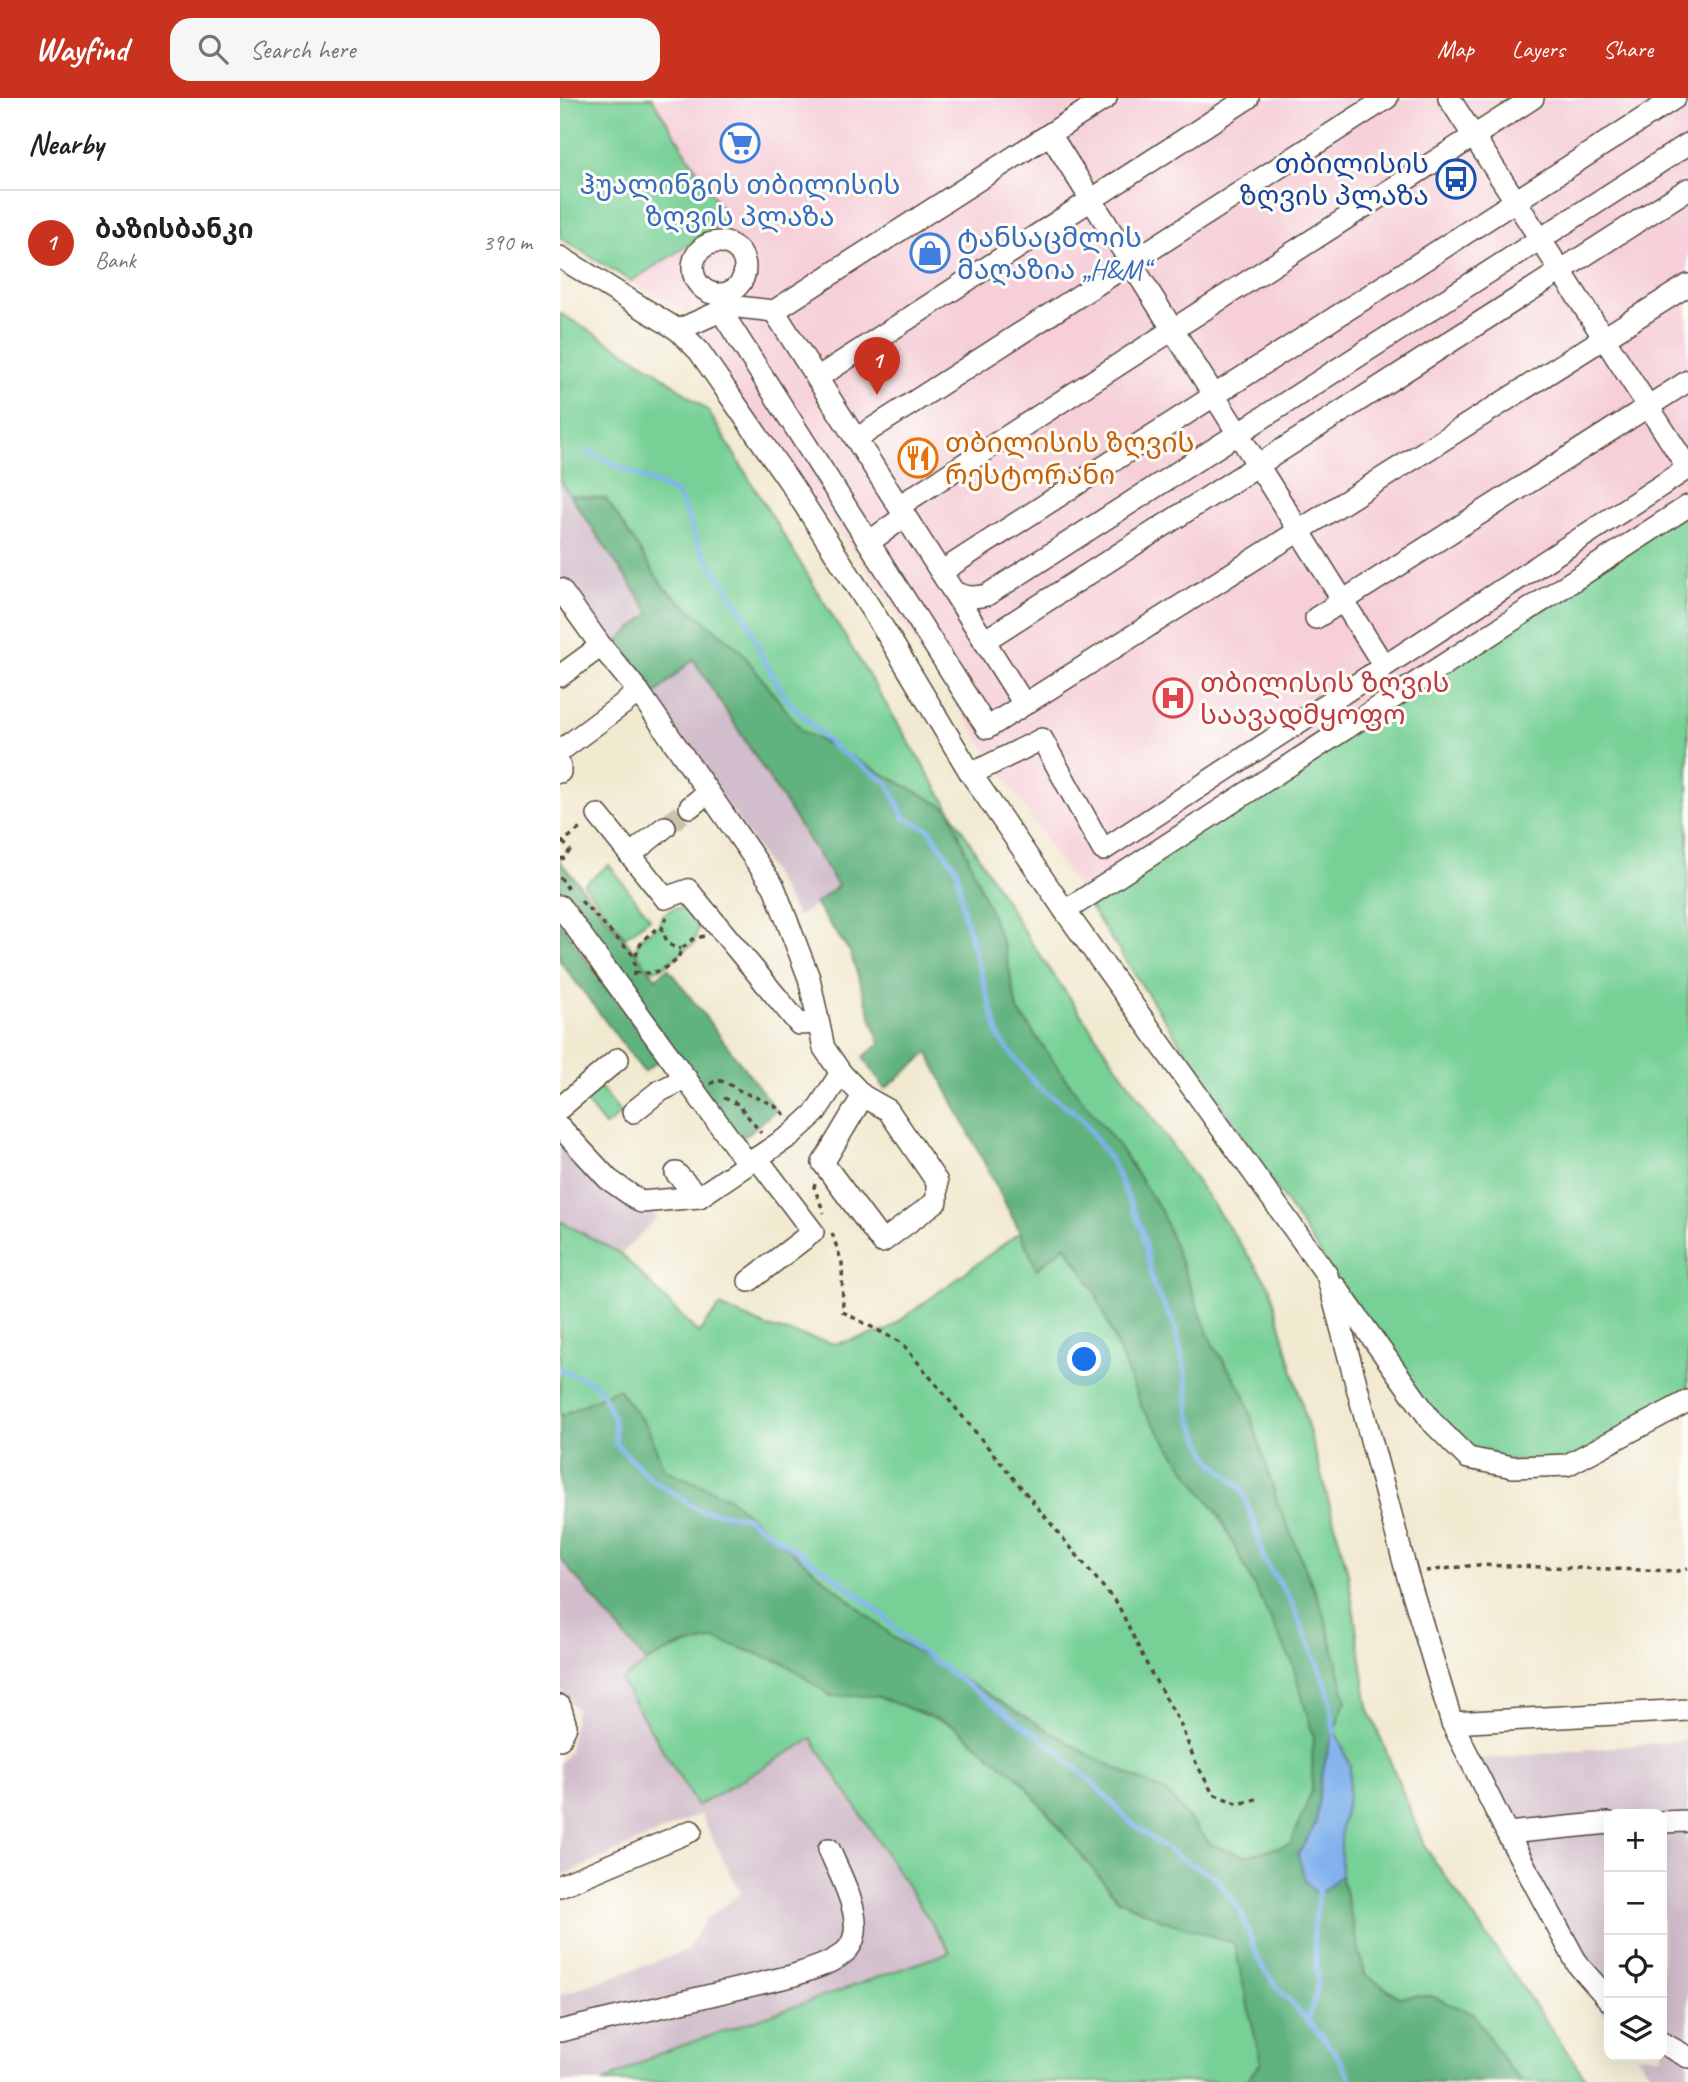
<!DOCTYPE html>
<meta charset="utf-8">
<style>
:root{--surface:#fff;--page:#f6f6f6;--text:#202124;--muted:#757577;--line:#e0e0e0;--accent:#c8321e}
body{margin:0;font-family:Caveat,"Noto Sans Georgian",sans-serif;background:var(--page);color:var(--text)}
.controls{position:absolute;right:21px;bottom:21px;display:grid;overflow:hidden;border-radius:14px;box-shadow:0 7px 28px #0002}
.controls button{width:63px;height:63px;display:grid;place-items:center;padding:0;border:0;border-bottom:2px solid var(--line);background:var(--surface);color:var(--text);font:35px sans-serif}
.you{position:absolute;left:525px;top:1262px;width:24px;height:24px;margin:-18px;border:5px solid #fff;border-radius:50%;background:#1a73e8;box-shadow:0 0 0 10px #1a73e833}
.badge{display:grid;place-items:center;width:46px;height:46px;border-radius:50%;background:var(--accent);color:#fff;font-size:23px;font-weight:700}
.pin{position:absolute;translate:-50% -58px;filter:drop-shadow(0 2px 4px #0008)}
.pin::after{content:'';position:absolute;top:37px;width:24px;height:21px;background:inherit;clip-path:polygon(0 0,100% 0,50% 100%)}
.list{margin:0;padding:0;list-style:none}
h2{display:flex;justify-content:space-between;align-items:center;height:91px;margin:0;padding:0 28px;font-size:30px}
h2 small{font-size:23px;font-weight:400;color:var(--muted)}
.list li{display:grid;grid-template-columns:46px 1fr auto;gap:21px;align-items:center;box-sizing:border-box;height:105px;padding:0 28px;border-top:2px solid var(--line)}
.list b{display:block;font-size:26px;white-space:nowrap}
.list p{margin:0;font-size:23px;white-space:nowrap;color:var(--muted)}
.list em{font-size:23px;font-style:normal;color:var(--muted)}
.icon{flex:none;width:38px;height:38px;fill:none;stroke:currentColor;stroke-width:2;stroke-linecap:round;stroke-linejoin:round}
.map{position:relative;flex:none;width:1128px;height:1984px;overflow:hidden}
header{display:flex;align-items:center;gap:42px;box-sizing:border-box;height:98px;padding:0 35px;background:var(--accent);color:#fff}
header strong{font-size:33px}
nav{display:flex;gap:38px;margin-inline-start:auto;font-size:24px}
.search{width:490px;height:63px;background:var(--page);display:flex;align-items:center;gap:18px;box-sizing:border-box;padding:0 24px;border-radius:21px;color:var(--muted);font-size:26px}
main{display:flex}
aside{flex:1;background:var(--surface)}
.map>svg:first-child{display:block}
</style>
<header>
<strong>Wayfind</strong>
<div class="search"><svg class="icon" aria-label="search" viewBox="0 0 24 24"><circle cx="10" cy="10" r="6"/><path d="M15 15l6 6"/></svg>Search here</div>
<nav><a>Map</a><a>Layers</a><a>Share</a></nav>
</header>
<main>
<aside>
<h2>Nearby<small></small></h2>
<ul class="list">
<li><span class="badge">1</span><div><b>ბაზისბანკი</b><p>Bank</p></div><em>390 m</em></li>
</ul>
</aside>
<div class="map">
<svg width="1128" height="1984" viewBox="0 0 1128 1984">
<rect width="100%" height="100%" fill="#fdfcf7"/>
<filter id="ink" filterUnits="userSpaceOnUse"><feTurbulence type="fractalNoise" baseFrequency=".0143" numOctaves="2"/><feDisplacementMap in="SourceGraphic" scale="14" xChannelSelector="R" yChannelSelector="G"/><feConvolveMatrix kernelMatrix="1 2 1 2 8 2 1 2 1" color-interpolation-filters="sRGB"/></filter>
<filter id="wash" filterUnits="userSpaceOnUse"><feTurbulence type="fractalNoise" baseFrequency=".00686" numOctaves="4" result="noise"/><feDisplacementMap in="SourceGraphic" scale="28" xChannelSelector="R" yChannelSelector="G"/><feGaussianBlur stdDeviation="1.57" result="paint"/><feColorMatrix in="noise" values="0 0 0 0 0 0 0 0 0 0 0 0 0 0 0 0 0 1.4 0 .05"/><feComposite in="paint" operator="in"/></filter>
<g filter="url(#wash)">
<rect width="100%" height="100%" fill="#f1e9d0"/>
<path fill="#f6cfd9" d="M 92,0 L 1128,0 L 1128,408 L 524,800 L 300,460 L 150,269 L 123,213 L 71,183 L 168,122 Z"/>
<g fill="#d1bdcb">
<path d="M 0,383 L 90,515 L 52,548 L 0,476 Z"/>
<path d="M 133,561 L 278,789 L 238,819 L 194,745 L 92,599 Z"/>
<path d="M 0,1039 L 49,1090 L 97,1119 L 61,1156 L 0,1123 Z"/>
<path d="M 0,1460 L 86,1564 L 62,1583 L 136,1707 L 252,1641 L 391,1855 L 98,1956 L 43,1984 L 0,1984 L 0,1897 L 126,1853 L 145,1822 L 181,1795 L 140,1716 L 0,1779 L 0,1666 L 9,1653 L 16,1611 L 0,1591 Z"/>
<path d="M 1128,1642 L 1128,1984 L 1098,1984 L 1076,1958 L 1102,1958 L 1102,1716 L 1049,1716 L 1049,1924 L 1001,1843 L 959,1781 L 912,1662 Z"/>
</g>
<g fill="#77d096" stroke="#597d5a" stroke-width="2">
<path d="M 0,0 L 92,0 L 168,122 L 71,183 L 0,140 Z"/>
<path d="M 0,215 L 95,272 L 148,313 L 468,840 L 710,1189 L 788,1475 L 808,1609 L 865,1749 L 1028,1984 L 964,1984 L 950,1972 L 914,1916 L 871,1898 L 839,1899 L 805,1876 L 781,1777 L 781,1729 L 788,1699 L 790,1668 L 774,1629 L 786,1602 L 764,1515 L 717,1403 L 684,1296 L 651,1243 L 601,1113 L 557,1046 L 505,980 L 457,911 L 445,852 L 389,711 L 242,633 L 180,552 L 104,490 L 46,401 L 10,397 L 0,383 Z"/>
<path d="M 1128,408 L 1128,1303 L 1007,1367 L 908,1360 L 872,1324 L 524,800 Z"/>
<path d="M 49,767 L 90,820 L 65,839 L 24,786 Z"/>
<path d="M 114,810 L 124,811 L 138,829 L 134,846 C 111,859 107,876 79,872 L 72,861 L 80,840 L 99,827 L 102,817 Z"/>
<path d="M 40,989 L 61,1016 L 45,1028 L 24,1002 Z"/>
<path d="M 0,1123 L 61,1156 L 138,1235 L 160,1208 L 207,1229 L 276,1246 L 326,1233 L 460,1134 L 477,1171 L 505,1147 L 535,1193 L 582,1310 L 660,1419 L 732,1564 L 753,1636 L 752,1692 L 731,1746 L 685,1758 L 651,1747 L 607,1695 L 531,1658 L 334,1540 L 169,1400 L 104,1371 L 88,1330 L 58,1291 L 0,1318 Z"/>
<path d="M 155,1541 L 224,1565 L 271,1598 L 316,1598 L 393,1627 L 460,1681 L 557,1801 L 603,1822 L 674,1845 L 701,1965 L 685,1984 L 43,1984 L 98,1956 L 390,1854 L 252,1641 L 137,1708 L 61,1583 C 96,1556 112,1549 155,1541 Z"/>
</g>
<g fill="#61b27f" stroke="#4e6e4e" stroke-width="2">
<path d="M 10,397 L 46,401 L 104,490 L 180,552 L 242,633 L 389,711 L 445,852 L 457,911 L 505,980 L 557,1046 L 601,1113 L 651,1243 L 684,1296 L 717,1403 L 764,1515 L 786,1602 L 768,1649 L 761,1681 L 756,1725 L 738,1757 L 758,1797 L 781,1777 L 805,1877 L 839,1899 L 871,1898 L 914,1916 L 950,1972 L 964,1984 L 685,1984 L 701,1965 L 674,1845 L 602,1822 L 557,1801 L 460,1681 L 393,1627 L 316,1598 L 271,1598 L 224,1565 L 155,1541 L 119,1548 L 86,1564 L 0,1460 L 0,1318 L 58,1291 L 88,1330 L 104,1371 L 169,1400 L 334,1540 L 531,1658 L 607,1695 L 651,1747 L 685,1758 L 731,1746 L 752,1692 L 753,1636 L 732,1564 L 660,1419 L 582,1310 L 535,1193 L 506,1147 L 477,1171 L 460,1134 L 368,955 L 325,991 L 303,959 L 320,946 L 290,854 L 255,806 L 278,788 L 133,561 L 92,599 L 52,548 L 90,515 Z"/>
<path d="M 0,763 L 96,880 L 108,870 L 216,1012 L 180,1042 L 0,799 Z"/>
<path d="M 0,825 L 99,962 L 84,974 L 0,863 Z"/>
</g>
<path fill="#81b2ed" stroke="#5e6e86" stroke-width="2" d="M 774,1629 L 790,1668 L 788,1699 L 781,1729 L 781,1777 L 758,1798 L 745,1782 L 738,1757 L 756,1725 L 761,1681 Z"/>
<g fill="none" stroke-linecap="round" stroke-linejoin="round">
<g stroke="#81b2ed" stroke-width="5">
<path d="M 26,353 L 118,396 L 139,448 L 186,519 L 202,558 L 225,599 L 273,649 L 328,685 L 344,720 L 369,731 L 397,772 L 404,817 L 440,941 L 477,988 L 520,1018 L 553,1066 L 582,1132 L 594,1189 L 614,1225 L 626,1276 L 630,1319 L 649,1360 L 681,1390 L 694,1424 L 704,1462 L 729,1499 L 761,1574 L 770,1599 L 774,1634"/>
<path d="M 0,1271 L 38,1287 L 54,1321 L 56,1346 L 91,1381 L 139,1412 L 186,1419 L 271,1476 L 319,1513 L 349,1545 L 488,1645 L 532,1684 L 571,1725 L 621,1761 L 656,1779 L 681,1814 L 699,1864 L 717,1889 L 774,1953 L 793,1984"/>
<path d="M 747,1921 C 762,1887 757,1878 754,1844 C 753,1828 757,1809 759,1793"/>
</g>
</g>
</g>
<g filter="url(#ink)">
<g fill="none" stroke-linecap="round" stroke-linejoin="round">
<path stroke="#cdc3ac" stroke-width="21" stroke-dasharray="21 10" stroke-linecap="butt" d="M 105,729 L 130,709"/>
<g stroke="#564739" stroke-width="24">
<g id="minor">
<path d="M 889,0 L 1128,370"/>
<path d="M 490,36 L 824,568"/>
<circle cx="159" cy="170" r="26"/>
<path d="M 0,159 L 118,232 L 139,253 L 233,389 L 327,536 L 411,676 L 505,813 L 767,1177 L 847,1476 L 892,1625 L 947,1735 L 1018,1867 L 1049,1902"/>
<path d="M 161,213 L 427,630 L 1128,187"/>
<path d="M 214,213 L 393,493 C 405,500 413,500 427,497 L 1128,46"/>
<path d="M 118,232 L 161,213 L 178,209 L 214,213 L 546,0"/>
<path d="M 257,280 L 688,0"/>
<path d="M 296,341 L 827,0"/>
<path d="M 339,408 L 973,0"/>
<path d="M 309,444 L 345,418"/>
<path d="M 381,474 L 1115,0"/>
<path d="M 0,491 L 41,548 L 79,594 L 214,789 L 249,880 L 264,950 L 281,975 L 255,1015 L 231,1037 L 139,1099 L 81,1104 L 48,1081 L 0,1029"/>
<path d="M 393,493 L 464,606"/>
<path d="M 756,520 L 1128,283"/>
<path d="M 424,543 L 1128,91"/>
<path d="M 0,578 L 41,548"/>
<path d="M 0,653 L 79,594"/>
<path d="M 0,668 L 0,674"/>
<path d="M 411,676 L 482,641 L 543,752 L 1128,370"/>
<path d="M 130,709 L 148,694"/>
<path d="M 38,717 L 105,800 L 128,792 L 239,926 L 257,925"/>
<path d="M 70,757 L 105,729"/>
<path d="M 0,808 L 188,1066"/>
<path d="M 505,813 L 1128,408"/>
<path d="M 281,975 L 303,998 L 328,1012 L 377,1084 L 377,1103 L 322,1144 L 263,1065 L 303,998"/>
<path d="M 0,1010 L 58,961"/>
<path d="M 73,1014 L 98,994 L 126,980"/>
<path d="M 116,1075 L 139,1099"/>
<path d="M 189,1183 L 253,1134 L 197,1060"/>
<path d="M 776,1189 L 872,1324 L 908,1360 L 953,1369 L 1007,1367 L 1128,1303"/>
<path d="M 0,1608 L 6,1628 L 0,1641"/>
<path d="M 892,1625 L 1128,1612"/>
<path d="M 1102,1724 L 1128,1723"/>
<path d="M 947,1735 L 1049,1725"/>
<path d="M 0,1788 L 131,1733"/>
<path d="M 0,1933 L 231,1878 C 249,1872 272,1866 286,1853 C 311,1829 279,1776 269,1751"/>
<path d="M 1102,1945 L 1128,1959"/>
</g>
</g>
<g stroke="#564739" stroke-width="3.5" stroke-dasharray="5 5" stroke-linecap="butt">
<path d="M 0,746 L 23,728"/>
<path d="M 0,761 L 5,760 L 10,752 L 3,744"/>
<path d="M 0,779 L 8,791"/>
<path d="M 21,803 L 75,859"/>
<path d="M 107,819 L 102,831 C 106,842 108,849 121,851"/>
<path d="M 74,874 C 93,877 103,873 118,861 L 121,851 L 133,841 L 144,838"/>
<path d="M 74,878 C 73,856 81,837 102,829"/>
<path d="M 150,986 L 157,982 C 168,984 173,990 183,994 C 198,1001 214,1004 225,1017"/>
<path d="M 164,1000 L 178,1006 L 201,1035"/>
<path d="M 255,1086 L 254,1089 L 264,1115"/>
<path d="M 272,1135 L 282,1165 L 283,1214 L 342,1245 L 558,1507 L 590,1573 L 619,1623 L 635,1663 L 653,1696 L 679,1706 L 696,1701"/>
<path d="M 866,1473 L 917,1467 L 1118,1473 L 1128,1470"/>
</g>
<use href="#minor" stroke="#fff" stroke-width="21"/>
</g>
</g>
<defs>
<g id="supermarket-ring" transform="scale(2.0125)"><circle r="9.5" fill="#fdfcf7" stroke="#3f7fe0" stroke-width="1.5"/><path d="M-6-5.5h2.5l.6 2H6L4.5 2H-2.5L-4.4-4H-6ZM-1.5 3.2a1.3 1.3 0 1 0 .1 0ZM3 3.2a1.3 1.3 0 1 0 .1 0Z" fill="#3f7fe0"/></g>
<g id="bus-ring" transform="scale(2.0125)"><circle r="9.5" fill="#fdfcf7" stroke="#1a4fb4" stroke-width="1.5"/><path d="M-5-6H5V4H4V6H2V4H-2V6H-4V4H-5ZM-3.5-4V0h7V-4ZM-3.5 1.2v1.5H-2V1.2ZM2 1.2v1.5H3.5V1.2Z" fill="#1a4fb4"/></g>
<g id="shop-ring" transform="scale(2.0125)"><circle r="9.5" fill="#fdfcf7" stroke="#3f7fe0" stroke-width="1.5"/><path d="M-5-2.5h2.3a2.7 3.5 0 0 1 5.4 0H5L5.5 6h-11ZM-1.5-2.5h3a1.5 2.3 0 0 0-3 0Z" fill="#3f7fe0"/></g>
<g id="restaurant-ring" transform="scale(2.0125)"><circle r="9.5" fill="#fdfcf7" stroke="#e8710a" stroke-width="1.5"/><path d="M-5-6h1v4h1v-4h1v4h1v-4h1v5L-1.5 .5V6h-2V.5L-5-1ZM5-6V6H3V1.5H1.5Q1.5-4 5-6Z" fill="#e8710a"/></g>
<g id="hospital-ring" transform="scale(2.0125)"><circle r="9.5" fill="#fdfcf7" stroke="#e0444e" stroke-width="1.5"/><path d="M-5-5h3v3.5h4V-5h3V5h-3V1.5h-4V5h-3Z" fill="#e0444e"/></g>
</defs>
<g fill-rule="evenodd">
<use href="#supermarket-ring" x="180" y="45"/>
<use href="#bus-ring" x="896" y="81"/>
<use href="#shop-ring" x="370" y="155"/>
<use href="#restaurant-ring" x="358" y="360"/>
<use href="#hospital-ring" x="613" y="600"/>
</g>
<g text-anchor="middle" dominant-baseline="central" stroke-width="6" stroke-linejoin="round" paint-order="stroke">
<g font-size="28" fill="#164399" stroke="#fdfcf7" text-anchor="end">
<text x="869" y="65">თბილისის<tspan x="869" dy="32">ზღვის პლაზა</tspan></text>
</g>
<g font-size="28" fill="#366cbe" stroke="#fdfcf7">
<text x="180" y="86">ჰუალინგის თბილისის<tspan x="180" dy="32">ზღვის პლაზა</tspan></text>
<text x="397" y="139" text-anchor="start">ტანსაცმლის<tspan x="397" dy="32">მაღაზია „H&amp;M“</tspan></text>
</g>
<g font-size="28" fill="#c56008" stroke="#fdfcf7" text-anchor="start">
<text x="385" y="344">თბილისის ზღვის<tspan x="385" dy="32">რესტორანი</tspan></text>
</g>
<g font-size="28" fill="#be3a42" stroke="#fdfcf7" text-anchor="start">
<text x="640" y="584">თბილისის ზღვის<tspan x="640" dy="32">საავადმყოფო</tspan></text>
</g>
</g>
</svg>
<div class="controls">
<button>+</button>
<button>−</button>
<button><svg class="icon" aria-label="locate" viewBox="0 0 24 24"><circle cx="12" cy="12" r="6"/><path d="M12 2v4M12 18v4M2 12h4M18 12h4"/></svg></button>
<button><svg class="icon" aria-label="layers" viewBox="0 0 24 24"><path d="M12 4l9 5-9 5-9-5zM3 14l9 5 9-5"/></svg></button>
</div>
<div class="you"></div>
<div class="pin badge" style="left:317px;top:297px">1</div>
</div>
</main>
